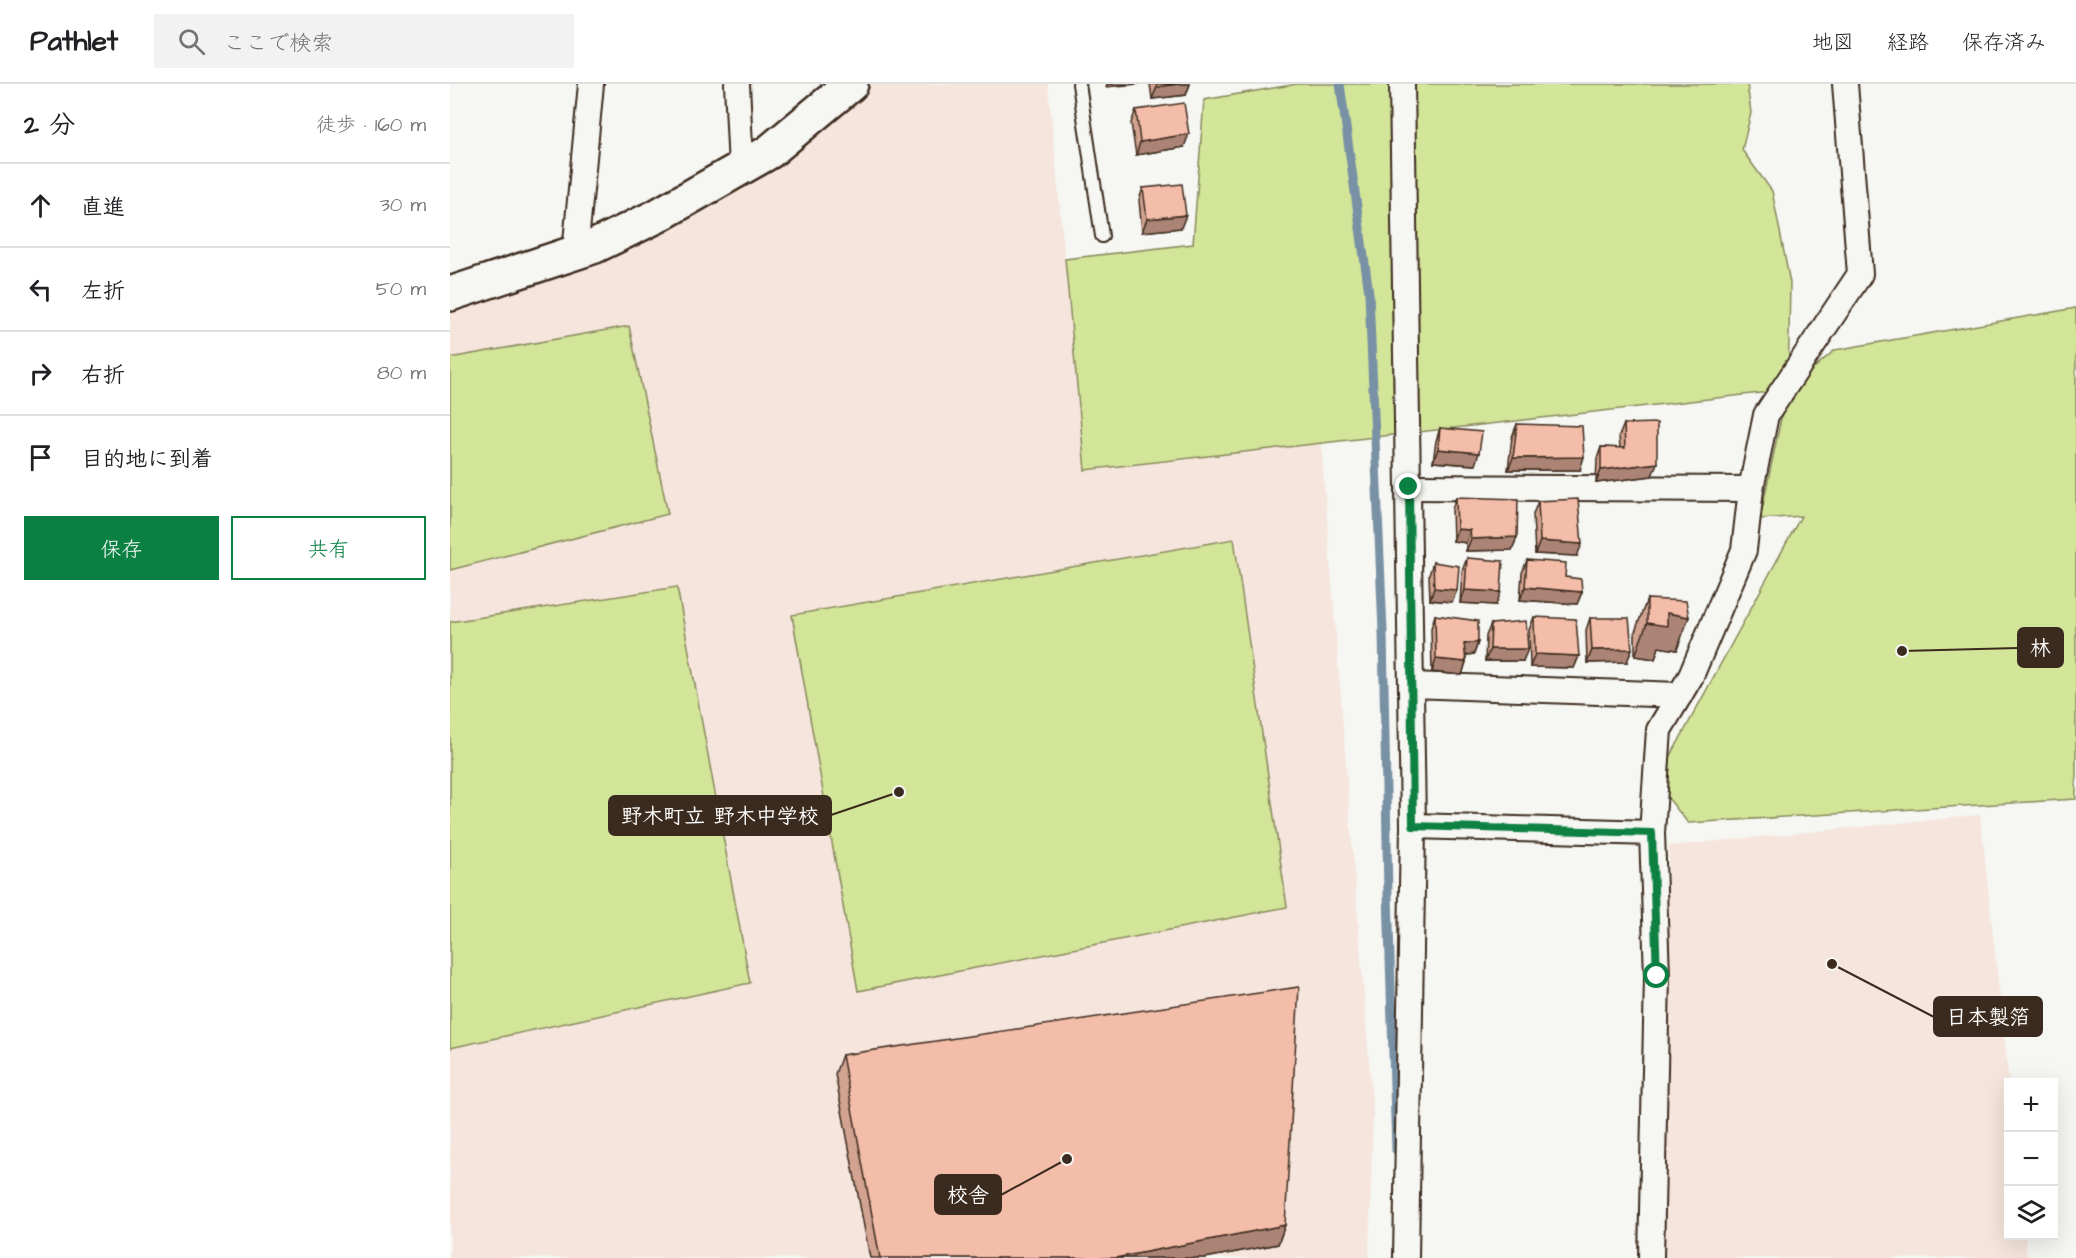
<!DOCTYPE html>
<html lang="ja">
<meta charset="utf-8">
<style>
:root{--surface:#fff;--page:#f2f2f2;--text:#202124;--muted:#757577;--line:#e0e0e0;--accent:#0b8043}
body{margin:0;font-family:"Architects Daughter","Klee One",sans-serif;background:var(--page);color:var(--text)}
.controls{position:absolute;right:18px;bottom:18px;display:grid;overflow:hidden;border-radius:0px;box-shadow:0 6px 24px #0002}
.controls button{width:54px;height:54px;display:grid;place-items:center;padding:0;border:0;border-bottom:2px solid var(--line);background:var(--surface);color:var(--text);font:30px sans-serif}
.stop{position:absolute;width:18px;height:18px;margin:-14px;border:4px solid #0b8043;border-radius:50%;background:#fff}
.stop.end{background:#0b8043;border-color:#fff;box-shadow:0 2px 6px #0008}
.list{margin:0;padding:0;list-style:none}
h2{display:flex;justify-content:space-between;align-items:center;height:78px;margin:0;padding:0 24px;font-size:26px}
h2 small{font-size:20px;font-weight:400;color:var(--muted)}
.list li{display:grid;grid-template-columns:39px 1fr auto;gap:18px;align-items:center;box-sizing:border-box;height:84px;padding:0 24px;border-top:2px solid var(--line)}
.list b{display:block;font-size:22px;white-space:nowrap}
.list em{font-size:20px;font-style:normal;color:var(--muted)}
.actions{display:flex;gap:12px;padding:18px 24px}
.actions a{flex:1;padding:14px 0;border:2px solid var(--accent);border-radius:0px;text-align:center;font-size:21px;color:var(--accent)}
.actions .main{background:var(--accent);color:#fff}
.icon{flex:none;width:33px;height:33px;fill:none;stroke:currentColor;stroke-width:2;stroke-linecap:round;stroke-linejoin:round}
.map{position:relative;flex:none;width:1626px;height:1174px;overflow:hidden}
header{display:flex;align-items:center;gap:36px;box-sizing:border-box;height:84px;padding:0 30px;background:var(--surface);border-bottom:2px solid var(--line)}
header strong{font-size:28px}
nav{display:flex;gap:33px;margin-inline-start:auto;font-size:21px}
.search{width:420px;height:54px;background:var(--page);display:flex;align-items:center;gap:15px;box-sizing:border-box;padding:0 21px;border-radius:0px;color:var(--muted);font-size:22px}
main{display:flex}
aside{flex:1;background:var(--surface)}
.map>svg:first-child{display:block}
</style>
<header>
<strong>Pathlet</strong>
<div class="search"><svg class="icon" aria-label="search" viewBox="0 0 24 24"><circle cx="10" cy="10" r="6"/><path d="M15 15l6 6"/></svg>ここで検索</div>
<nav><a>地図</a><a>経路</a><a>保存済み</a></nav>
</header>
<main>
<aside>
<h2>2 分<small>徒歩 · 160 m</small></h2>
<ul class="list">
<li><svg class="icon" aria-label="ahead" viewBox="0 0 24 24"><path d="M12 20V5M6 11l6-6 6 6"/></svg><div><b>直進</b></div><em>30 m</em></li>
<li><svg class="icon" aria-label="left" viewBox="0 0 24 24"><path d="M17 20v-9H6M10 6l-5 5 5 5"/></svg><div><b>左折</b></div><em>50 m</em></li>
<li><svg class="icon" aria-label="right" viewBox="0 0 24 24"><path d="M7 20v-9h11M14 6l5 5-5 5"/></svg><div><b>右折</b></div><em>80 m</em></li>
<li><svg class="icon" aria-label="arrive" viewBox="0 0 24 24"><path d="M6 21V4h12l-3 4 3 4H6"/></svg><div><b>目的地に到着</b></div></li>
</ul>
<div class="actions"><a class="main">保存</a><a>共有</a></div>
</aside>
<div class="map">
<svg width="1626" height="1174" viewBox="0 0 1626 1174">
<rect width="100%" height="100%" fill="#f6f6f2"/>
<filter id="ink" filterUnits="userSpaceOnUse"><feTurbulence type="fractalNoise" baseFrequency=".0167" numOctaves="2"/><feDisplacementMap in="SourceGraphic" scale="12" xChannelSelector="R" yChannelSelector="G"/><feConvolveMatrix kernelMatrix="1 2 1 2 8 2 1 2 1" color-interpolation-filters="sRGB"/></filter>
<g filter="url(#ink)">
<g fill="#f5e5dc">
<path d="M 410,0 L 598,0 L 635,386 L 871,359 L 923,1030 L 919,1174 L 0,1174 L 0,228 L 198,155 L 334,72 Z"/>
<path d="M 1530,731 L 1559,998 L 1558,1152 L 1575,1152 L 1577,1174 L 1211,1174 L 1219,762 Z"/>
</g>
<g fill="#d3e599" stroke="#87885c" stroke-width="1.5">
<path d="M 847,0 L 1297,0 L 1301,29 L 1292,66 L 1322,107 L 1340,199 L 1338,306 L 1385,266 L 1626,224 L 1626,715 L 1238,739 L 1206,699 L 1351,432 L 1310,435 L 1337,306 L 635,386 L 615,175 L 743,160 L 754,16 Z"/>
<path d="M 179,242 L 218,430 L 0,486 L 0,274 Z"/>
<path d="M 784,455 L 837,823 L 408,907 L 342,531 Z"/>
<path d="M 227,503 L 300,899 L 0,964 L 0,538 Z"/>
</g>
<g fill="none" stroke-linecap="round" stroke-linejoin="round">
<path stroke="#7891a5" stroke-width="9" d="M 890,0 L 919,209 L 933,548 L 938,810 L 946,1066"/>
<g stroke="#3b2a1e" stroke-width="16">
<path id="lane" d="M 629,0 L 652,152"/>
</g>
<g stroke="#3b2a1e" stroke-width="28">
<g id="street">
<path d="M 287,0 L 291,84"/>
<path d="M 952,0 L 963,742 L 956,1174"/>
<path d="M 125,169 L 141,0"/>
<path d="M 959,403 L 1301,405"/>
<path d="M 961,601 L 1230,611"/>
<path d="M 963,742 L 1202,749 L 1207,892 L 1201,1174"/>
<path d="M 1202,749 L 1209,646 L 1241,592 L 1294,466 L 1301,405 L 1316,331 L 1410,190 L 1395,0"/>
</g>
</g>
<g stroke="#3b2a1e" stroke-width="38">
<path id="secondary" d="M 0,210 L 145,162 L 207,132 L 319,68 L 401,0"/>
</g>
<use href="#lane" stroke="#f6f6f2" stroke-width="12"/>
<use href="#street" stroke="#f6f6f2" stroke-width="24"/>
<use href="#secondary" stroke="#f6f6f2" stroke-width="33"/>
</g>
<g fill="#d2a391" stroke="#3b2a1e" stroke-width="1.5">
<path d="M 700,0 L 740,0 L 736,11 L 702,15 Z"/>
<path d="M 686,26 L 734,63 L 686,71 L 681,39 Z"/>
<path d="M 693,104 L 731,144 L 692,148 L 689,116 Z"/>
<path d="M 1067,340 L 1130,386 L 1058,386 L 1062,353 Z"/>
<path d="M 1174,340 L 1202,392 L 1146,399 L 1147,375 L 1151,363 L 1170,364 L 1169,352 Z"/>
<path d="M 990,344 L 1025,381 L 983,378 L 986,357 Z"/>
<path d="M 1006,413 L 1067,453 L 1062,466 L 1016,467 L 1016,459 L 1003,457 L 1002,425 Z"/>
<path d="M 1088,417 L 1127,472 L 1085,470 L 1083,430 Z"/>
<path d="M 1017,474 L 1046,521 L 1010,519 L 1012,487 Z"/>
<path d="M 1077,476 L 1115,493 L 1132,508 L 1127,520 L 1070,516 L 1072,489 Z"/>
<path d="M 983,478 L 1007,506 L 1002,518 L 980,516 L 979,491 Z"/>
<path d="M 1197,515 L 1227,566 L 1209,563 L 1205,575 L 1185,572 L 1185,548 Z"/>
<path d="M 985,531 L 1028,558 L 1024,570 L 1016,571 L 1016,578 L 1012,591 L 982,588 L 981,544 Z"/>
<path d="M 1084,533 L 1129,572 L 1124,584 L 1080,583 L 1079,546 Z"/>
<path d="M 1140,534 L 1177,578 L 1137,579 L 1136,546 Z"/>
<path d="M 1041,540 L 1073,577 L 1035,577 L 1036,552 Z"/>
<path d="M 392,971 L 835,1141 L 828,1160 L 755,1174 L 420,1174 L 385,990 Z"/>
</g>
<g fill="#ab8476" stroke="#3b2a1e" stroke-width="1.5">
<path d="M 657,0 L 689,0 L 656,3 Z"/>
<path d="M 728,0 L 740,0 L 736,11 L 702,15 L 707,3 Z"/>
<path d="M 739,50 L 734,63 L 686,71 L 690,58 Z"/>
<path d="M 736,131 L 731,144 L 692,148 L 697,135 Z"/>
<path d="M 988,365 L 1029,369 L 1025,381 L 983,378 Z"/>
<path d="M 1134,373 L 1130,386 L 1058,386 L 1063,374 Z"/>
<path d="M 1207,379 L 1202,392 L 1146,399 L 1151,386 Z"/>
<path d="M 1007,445 L 1020,446 L 1016,459 L 1003,457 Z"/>
<path d="M 1067,453 L 1062,466 L 1016,467 L 1021,455 Z"/>
<path d="M 1090,457 L 1132,460 L 1127,472 L 1085,470 Z"/>
<path d="M 1075,503 L 1132,508 L 1127,520 L 1070,516 Z"/>
<path d="M 984,504 L 1007,506 L 1002,518 L 980,516 Z"/>
<path d="M 1015,506 L 1051,508 L 1046,521 L 1010,519 Z"/>
<path d="M 1217,529 L 1239,533 L 1227,566 L 1209,563 L 1205,575 L 1185,572 L 1197,539 Z"/>
<path d="M 1028,558 L 1024,570 L 1010,572 L 1014,560 Z"/>
<path d="M 1040,565 L 1078,565 L 1073,577 L 1035,577 Z"/>
<path d="M 1182,565 L 1177,578 L 1137,579 L 1142,566 Z"/>
<path d="M 1085,570 L 1129,572 L 1124,584 L 1080,583 Z"/>
<path d="M 986,575 L 1016,578 L 1012,591 L 982,588 Z"/>
<path d="M 835,1141 L 828,1160 L 755,1174 L 665,1174 Z"/>
</g>
<g fill="#f4bda9" stroke="#3b2a1e" stroke-width="1.5">
<path d="M 706,0 L 728,0 L 707,3 Z"/>
<path d="M 734,19 L 739,50 L 690,58 L 686,26 Z"/>
<path d="M 732,100 L 736,131 L 697,135 L 693,104 Z"/>
<path d="M 1207,339 L 1207,379 L 1151,386 L 1151,363 L 1175,364 L 1174,340 Z"/>
<path d="M 1067,340 L 1132,342 L 1134,373 L 1063,374 Z"/>
<path d="M 990,344 L 1032,348 L 1029,369 L 988,365 Z"/>
<path d="M 1006,413 L 1068,415 L 1067,453 L 1021,455 L 1020,446 L 1007,445 Z"/>
<path d="M 1128,415 L 1132,460 L 1090,457 L 1088,417 Z"/>
<path d="M 1017,474 L 1053,477 L 1051,508 L 1015,506 Z"/>
<path d="M 1077,476 L 1116,479 L 1115,493 L 1131,495 L 1132,508 L 1075,503 Z"/>
<path d="M 983,478 L 1009,482 L 1007,506 L 984,504 Z"/>
<path d="M 1197,515 L 1236,517 L 1239,533 L 1217,529 L 1217,542 L 1197,539 Z"/>
<path d="M 985,531 L 1028,537 L 1028,558 L 1014,560 L 1016,578 L 986,575 Z"/>
<path d="M 1084,533 L 1126,535 L 1129,572 L 1085,570 Z"/>
<path d="M 1140,534 L 1179,534 L 1182,565 L 1142,566 Z"/>
<path d="M 1076,537 L 1078,565 L 1040,565 L 1041,540 Z"/>
<path d="M 849,903 L 835,1141 L 665,1174 L 430,1174 L 392,971 Z"/>
</g>
</g>
<g fill="none" stroke-linecap="round" stroke-linejoin="round" filter="url(#ink)">
<path stroke="#0b8043" stroke-width="8" d="M 959,403 L 963,742 L 1202,749 L 1207,892"/>
</g>
<path fill="none" stroke="#3b2a1e" stroke-width="2" d="M1452 567L1568 564M449 708L381 731M1382 880L1484 933M617 1075L551 1111"/>
<g fill="#3b2a1e" stroke="#f6f6f2" stroke-width="2">
<circle cx="1452" cy="567" r="6"/>
<circle cx="449" cy="708" r="6"/>
<circle cx="1382" cy="880" r="6"/>
<circle cx="617" cy="1075" r="6"/>
</g>
<g fill="#3b2a1e" stroke="#3b2a1e" stroke-width="2">
<rect x="1568" y="544" width="45" height="39" rx="6"/>
<rect x="159" y="712" width="222" height="39" rx="6"/>
<rect x="1484" y="913" width="108" height="39" rx="6"/>
<rect x="485" y="1091" width="66" height="39" rx="6"/>
</g>
<g font-size="21" text-anchor="middle" font-weight="bold" fill="#fff">
<text x="1590" y="571">林</text>
<text x="270" y="739">野木町立 野木中学校</text>
<text x="1538" y="940">日本製箔</text>
<text x="518" y="1118">校舎</text>
</g>
</svg>
<div class="controls">
<button>+</button>
<button>−</button>
<button><svg class="icon" aria-label="layers" viewBox="0 0 24 24"><path d="M12 4l9 5-9 5-9-5zM3 14l9 5 9-5"/></svg></button>
</div>
<div class="stop" style="left:1207px;top:892px"></div>
<div class="stop end" style="left:959px;top:403px"></div>
</div>
</main>
